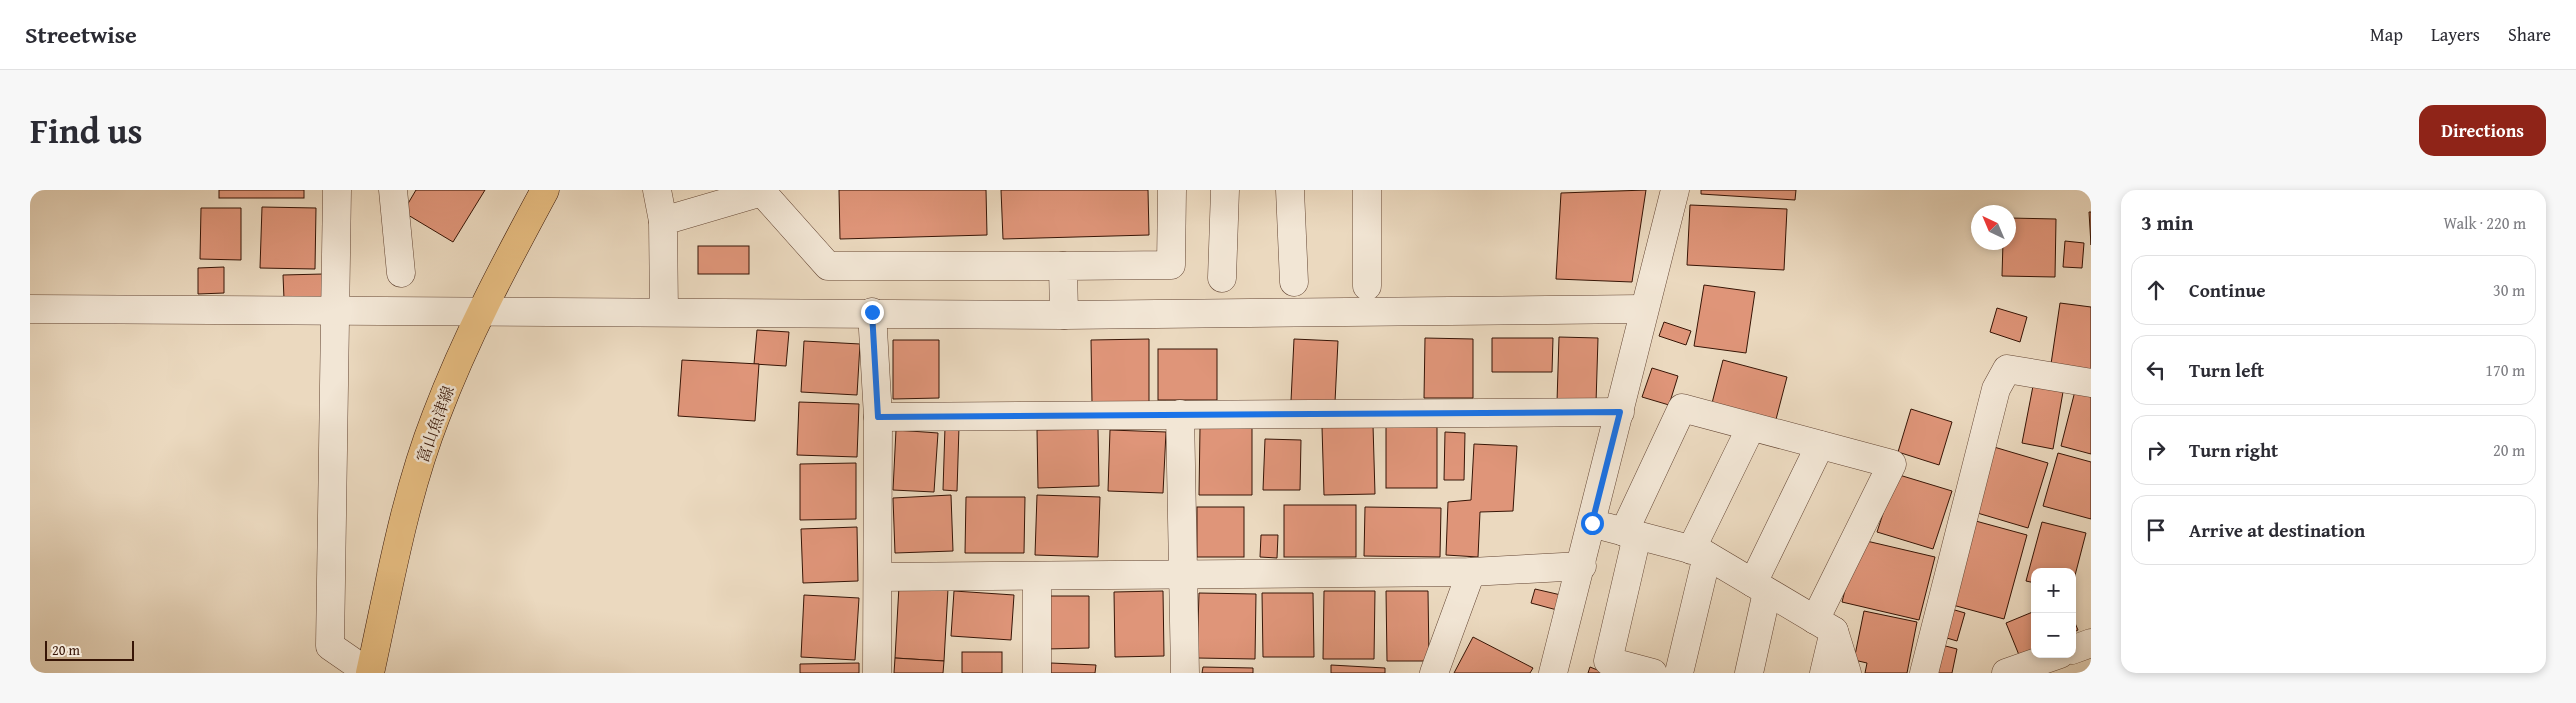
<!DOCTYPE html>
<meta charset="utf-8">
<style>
:root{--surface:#fff;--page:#f7f7f7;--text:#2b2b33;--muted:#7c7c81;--line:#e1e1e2;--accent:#8f2418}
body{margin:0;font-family:"Gentium Book Plus","Noto Serif JP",serif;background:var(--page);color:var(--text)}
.controls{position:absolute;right:15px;bottom:15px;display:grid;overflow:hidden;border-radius:10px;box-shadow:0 2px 8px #0003}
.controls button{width:45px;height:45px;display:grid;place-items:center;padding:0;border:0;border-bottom:1px solid var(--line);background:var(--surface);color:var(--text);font:25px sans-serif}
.compass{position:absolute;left:1941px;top:15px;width:45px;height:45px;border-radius:50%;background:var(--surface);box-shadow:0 2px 8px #0003;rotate:316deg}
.scale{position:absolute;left:15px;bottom:12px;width:89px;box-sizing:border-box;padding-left:5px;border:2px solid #371506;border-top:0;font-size:14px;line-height:18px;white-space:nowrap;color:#371506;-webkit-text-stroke:4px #f2e6d5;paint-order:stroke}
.stop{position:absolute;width:15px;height:15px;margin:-11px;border:4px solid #1a73e8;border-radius:50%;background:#fff}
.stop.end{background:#1a73e8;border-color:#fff;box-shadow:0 1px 5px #0008}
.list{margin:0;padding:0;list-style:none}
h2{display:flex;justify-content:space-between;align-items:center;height:65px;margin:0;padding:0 20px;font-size:21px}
h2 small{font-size:16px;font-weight:400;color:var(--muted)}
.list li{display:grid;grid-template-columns:32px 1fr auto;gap:15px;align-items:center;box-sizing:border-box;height:70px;margin:0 10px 10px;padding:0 10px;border:1px solid var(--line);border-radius:15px}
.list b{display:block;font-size:19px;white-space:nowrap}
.list em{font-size:16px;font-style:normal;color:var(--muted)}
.icon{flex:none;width:28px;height:28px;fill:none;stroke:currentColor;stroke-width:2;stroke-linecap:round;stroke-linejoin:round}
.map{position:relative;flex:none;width:2061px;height:483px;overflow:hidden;border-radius:15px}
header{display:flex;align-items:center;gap:30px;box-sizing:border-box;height:70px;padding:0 25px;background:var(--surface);border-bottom:1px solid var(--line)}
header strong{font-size:24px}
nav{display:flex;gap:28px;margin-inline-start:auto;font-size:18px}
.intro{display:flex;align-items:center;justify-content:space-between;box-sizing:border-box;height:120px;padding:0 30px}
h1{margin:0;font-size:35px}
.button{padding:12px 22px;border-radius:15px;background:var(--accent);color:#fff;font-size:18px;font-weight:700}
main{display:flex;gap:30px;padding:0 30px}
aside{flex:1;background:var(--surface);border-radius:15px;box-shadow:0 2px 8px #0003}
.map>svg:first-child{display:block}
</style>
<header>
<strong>Streetwise</strong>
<nav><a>Map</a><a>Layers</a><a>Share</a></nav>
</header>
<div class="intro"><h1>Find us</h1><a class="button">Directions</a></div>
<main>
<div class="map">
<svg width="2061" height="483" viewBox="0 0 2061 483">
<rect width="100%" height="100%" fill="#ebd9bf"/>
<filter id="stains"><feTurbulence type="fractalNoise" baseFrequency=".004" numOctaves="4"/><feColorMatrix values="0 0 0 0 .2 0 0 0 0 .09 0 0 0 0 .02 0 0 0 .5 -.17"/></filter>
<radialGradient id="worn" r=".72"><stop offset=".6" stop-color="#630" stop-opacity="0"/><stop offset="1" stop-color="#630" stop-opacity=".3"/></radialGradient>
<g fill="#df9579" stroke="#371506">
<rect x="189" y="0" width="85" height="8"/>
<path d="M 386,0 L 455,0 L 423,52 L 373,22 Z"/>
<path d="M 809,0 L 956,0 L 957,45 L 810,49 Z"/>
<path d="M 971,0 L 1118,0 L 1119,45 L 973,49 Z"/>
<path d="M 1616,0 L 1602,92 L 1526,89 L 1531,3 Z"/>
<path d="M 1671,0 L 1766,0 L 1765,10 L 1671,4 Z"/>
<path d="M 1660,15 L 1757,19 L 1754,80 L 1657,75 Z"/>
<path d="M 232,17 L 286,18 L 285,79 L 230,78 Z"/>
<path d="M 171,18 L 211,18 L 211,70 L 170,69 Z"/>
<path d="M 2059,22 L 2061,22 L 2061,55 Z"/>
<path d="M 1979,28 L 2026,29 L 2025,87 L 1972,86 L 1973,52 L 1979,52 Z"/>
<path d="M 2035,51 L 2054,53 L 2052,78 L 2033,77 Z"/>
<rect x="668" y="56" width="51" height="28"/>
<path d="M 194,77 L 194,103 L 168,104 L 168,78 Z"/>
<path d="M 293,84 L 294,108 L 254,109 L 253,85 Z"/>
<path d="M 1674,95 L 1725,102 L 1716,163 L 1664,156 Z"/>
<path d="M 2030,113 L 2061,117 L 2061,180 L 2021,174 Z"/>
<path d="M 1967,118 L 1997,127 L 1990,152 L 1960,142 Z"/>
<path d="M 1634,132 L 1661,141 L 1656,155 L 1629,146 Z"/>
<path d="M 727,140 L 759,142 L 756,176 L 724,174 Z"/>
<path d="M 1529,147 L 1568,148 L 1566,213 L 1527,212 Z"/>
<path d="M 1395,148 L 1443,149 L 1443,208 L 1394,208 Z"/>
<path d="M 1462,148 L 1523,148 L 1522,182 L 1462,182 Z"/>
<path d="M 1119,149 L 1119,212 L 1062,213 L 1061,150 Z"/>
<path d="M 1264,149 L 1308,151 L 1305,212 L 1261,211 Z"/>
<path d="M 863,150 L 909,150 L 909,208 L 863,209 Z"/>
<path d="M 774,151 L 830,154 L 827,205 L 771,202 Z"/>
<rect x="1128" y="159" width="59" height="51"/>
<path d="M 652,170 L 729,174 L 725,231 L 648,226 Z"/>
<path d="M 1693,170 L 1757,187 L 1744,237 L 1680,221 Z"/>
<path d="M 1622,178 L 1648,186 L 1639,215 L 1612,207 Z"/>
<path d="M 2003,196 L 2033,202 L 2023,259 L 1992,253 Z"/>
<path d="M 2045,201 L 2061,205 L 2061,264 L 2031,256 Z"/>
<path d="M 769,212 L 829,214 L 827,267 L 767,265 Z"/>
<path d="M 1881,219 L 1922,232 L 1909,275 L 1868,262 Z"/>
<path d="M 1343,235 L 1345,304 L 1294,305 L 1292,237 Z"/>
<path d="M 915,237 L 929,237 L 927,301 L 913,300 Z"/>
<rect x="1356" y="237" width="51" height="61"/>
<path d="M 1170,238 L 1222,238 L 1222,305 L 1169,305 Z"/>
<path d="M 1068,239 L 1069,296 L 1008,298 L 1007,240 Z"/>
<path d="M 866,240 L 908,243 L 904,302 L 863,300 Z"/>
<path d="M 1080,240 L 1136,242 L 1133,303 L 1078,301 Z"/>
<path d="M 1415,242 L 1435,243 L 1434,290 L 1414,290 Z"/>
<path d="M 1235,249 L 1271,250 L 1270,300 L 1233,300 Z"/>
<path d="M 1444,254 L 1487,256 L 1483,321 L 1450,322 L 1448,367 L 1416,365 L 1418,312 L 1441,310 Z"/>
<path d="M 1964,257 L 2018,273 L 1998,338 L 1944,322 Z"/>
<path d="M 2028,263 L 2061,272 L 2061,329 L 2013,316 Z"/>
<path d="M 826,273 L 826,329 L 770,330 L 770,274 Z"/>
<path d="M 1866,284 L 1922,301 L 1903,359 L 1847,342 Z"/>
<path d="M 921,305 L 923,361 L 865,363 L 863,308 Z"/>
<path d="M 1007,305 L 1070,307 L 1068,367 L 1005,365 Z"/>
<path d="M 936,307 L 995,307 L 994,363 L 935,363 Z"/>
<rect x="1254" y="315" width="72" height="52"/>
<rect x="1167" y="317" width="47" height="50"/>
<path d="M 1335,317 L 1411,318 L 1410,367 L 1334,366 Z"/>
<path d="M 1942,330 L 1997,345 L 1974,429 L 1919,414 Z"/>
<path d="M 2012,332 L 2056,343 L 2042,397 L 2042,382 L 2005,382 L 2005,393 L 1996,391 Z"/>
<path d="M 827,337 L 828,391 L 773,393 L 771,339 Z"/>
<path d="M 1231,345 L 1248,345 L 1247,368 L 1230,367 Z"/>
<path d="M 1828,349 L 1905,367 L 1889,430 L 1812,412 Z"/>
<path d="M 869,396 L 918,399 L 914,471 L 865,468 Z"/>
<path d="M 1505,399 L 1531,405 L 1527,420 L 1501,413 Z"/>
<path d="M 924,401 L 984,405 L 981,450 L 921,446 Z"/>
<path d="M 1133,401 L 1134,466 L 1085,467 L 1084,402 Z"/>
<path d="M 1294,401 L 1345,401 L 1344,469 L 1293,469 Z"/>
<path d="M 1356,401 L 1398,401 L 1399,471 L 1357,471 Z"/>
<path d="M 1169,403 L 1226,404 L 1225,469 L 1167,468 Z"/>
<path d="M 1232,403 L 1283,403 L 1284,467 L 1233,467 Z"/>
<path d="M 774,405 L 829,408 L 825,470 L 771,467 Z"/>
<path d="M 1016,406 L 1059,406 L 1059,458 L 1017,459 Z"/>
<path d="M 1918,418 L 1935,423 L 1927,451 L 1910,446 Z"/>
<path d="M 1834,421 L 1887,432 L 1877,483 L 1835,483 L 1837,473 L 1824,470 Z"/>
<path d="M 2005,421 L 2005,458 L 1989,465 L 1976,433 Z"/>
<path d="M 2042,426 L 2048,440 L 2042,443 Z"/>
<path d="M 1443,447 L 1503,478 L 1500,483 L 1424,483 Z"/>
<path d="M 1908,454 L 1927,459 L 1922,483 L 1907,483 Z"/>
<rect x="932" y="462" width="40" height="21"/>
<path d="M 865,468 L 914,471 L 913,483 L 864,483 Z"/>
<path d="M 829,473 L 829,483 L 770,483 L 770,474 Z"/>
<path d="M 1021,473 L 1066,475 L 1065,483 L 1021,483 Z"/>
<path d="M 1301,475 L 1355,478 L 1355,483 L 1301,483 Z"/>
<path d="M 1173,477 L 1223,478 L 1223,483 L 1172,483 Z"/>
<path d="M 1560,477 L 1575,483 L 1558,483 Z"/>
</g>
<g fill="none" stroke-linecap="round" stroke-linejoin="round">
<g stroke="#644634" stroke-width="29">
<g id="street">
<path d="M 307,0 L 300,456 L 339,483"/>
<path d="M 363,0 L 371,83"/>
<path d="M 627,0 L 633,31"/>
<path d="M 1260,0 L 1264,92"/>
<path d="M 1192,88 L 1195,0"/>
<path d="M 1337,96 L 1337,0"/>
<path d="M 0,119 L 1034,125 L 1613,119"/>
<path d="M 634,122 L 633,31 L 732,2 L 798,76 L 1033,76"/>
<path d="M 842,122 L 848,227 L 847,483"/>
<path d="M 1034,125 L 1033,76 L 1141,75 L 1142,0"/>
<path d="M 1150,224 L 1155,483"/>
<path d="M 848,227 L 1590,222"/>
<path d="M 1576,337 L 1671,362 L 1804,441 L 1817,483"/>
<path d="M 1594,342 L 1652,218 L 1862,274 L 1785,430"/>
<path d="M 1607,346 L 1578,471 L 1623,483"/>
<path d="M 1661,360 L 1721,237"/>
<path d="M 848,387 L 1441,382 L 1552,376"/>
<path d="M 1723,393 L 1790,255"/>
<path d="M 2042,460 L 2061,453"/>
<path d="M 1007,483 L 1007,386"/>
<path d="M 1404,483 L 1441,382"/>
<path d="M 1523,483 L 1645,0"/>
<path d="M 1649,483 L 1677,366"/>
<path d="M 1719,483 L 1737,402"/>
<path d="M 1794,483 L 1804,441"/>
<path d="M 1894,483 L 1966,199 L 1977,179 L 2061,193"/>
<path d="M 1976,483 L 2030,464"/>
</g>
</g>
<g stroke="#371506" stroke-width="29">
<path id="primary" d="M 340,483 C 359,397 374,308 406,226 C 436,147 475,74 515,0"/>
</g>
<use href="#street" stroke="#f2e6d5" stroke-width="28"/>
<use href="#primary" stroke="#e6bc80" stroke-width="28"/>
</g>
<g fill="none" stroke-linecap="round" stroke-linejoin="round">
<path stroke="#1a73e8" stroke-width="6" d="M 842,122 L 848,227 L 1590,222 L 1562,333"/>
</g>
<g text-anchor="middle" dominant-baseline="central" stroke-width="5" stroke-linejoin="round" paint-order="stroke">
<g font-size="16" fill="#371506" stroke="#f2e6d5">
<text transform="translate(405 234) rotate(-70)">富山魚津線</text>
</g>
</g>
<rect width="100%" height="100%" filter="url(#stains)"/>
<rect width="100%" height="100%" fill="url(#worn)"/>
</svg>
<div class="controls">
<button>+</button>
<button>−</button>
</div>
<svg class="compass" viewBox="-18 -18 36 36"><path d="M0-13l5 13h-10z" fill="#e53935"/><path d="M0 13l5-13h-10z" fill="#7c7c81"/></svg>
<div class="scale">20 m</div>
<div class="stop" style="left:1562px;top:333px"></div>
<div class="stop end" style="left:842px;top:122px"></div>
</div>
<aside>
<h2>3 min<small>Walk · 220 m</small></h2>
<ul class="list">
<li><svg class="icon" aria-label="ahead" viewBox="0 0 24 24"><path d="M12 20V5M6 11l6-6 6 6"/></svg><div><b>Continue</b></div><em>30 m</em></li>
<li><svg class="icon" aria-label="left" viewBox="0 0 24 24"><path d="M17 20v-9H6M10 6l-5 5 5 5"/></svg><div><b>Turn left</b></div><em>170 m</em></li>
<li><svg class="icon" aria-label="right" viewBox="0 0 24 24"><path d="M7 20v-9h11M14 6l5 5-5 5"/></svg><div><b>Turn right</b></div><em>20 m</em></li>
<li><svg class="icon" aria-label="arrive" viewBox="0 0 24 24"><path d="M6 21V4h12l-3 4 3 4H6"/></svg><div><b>Arrive at destination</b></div></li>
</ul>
</aside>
</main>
